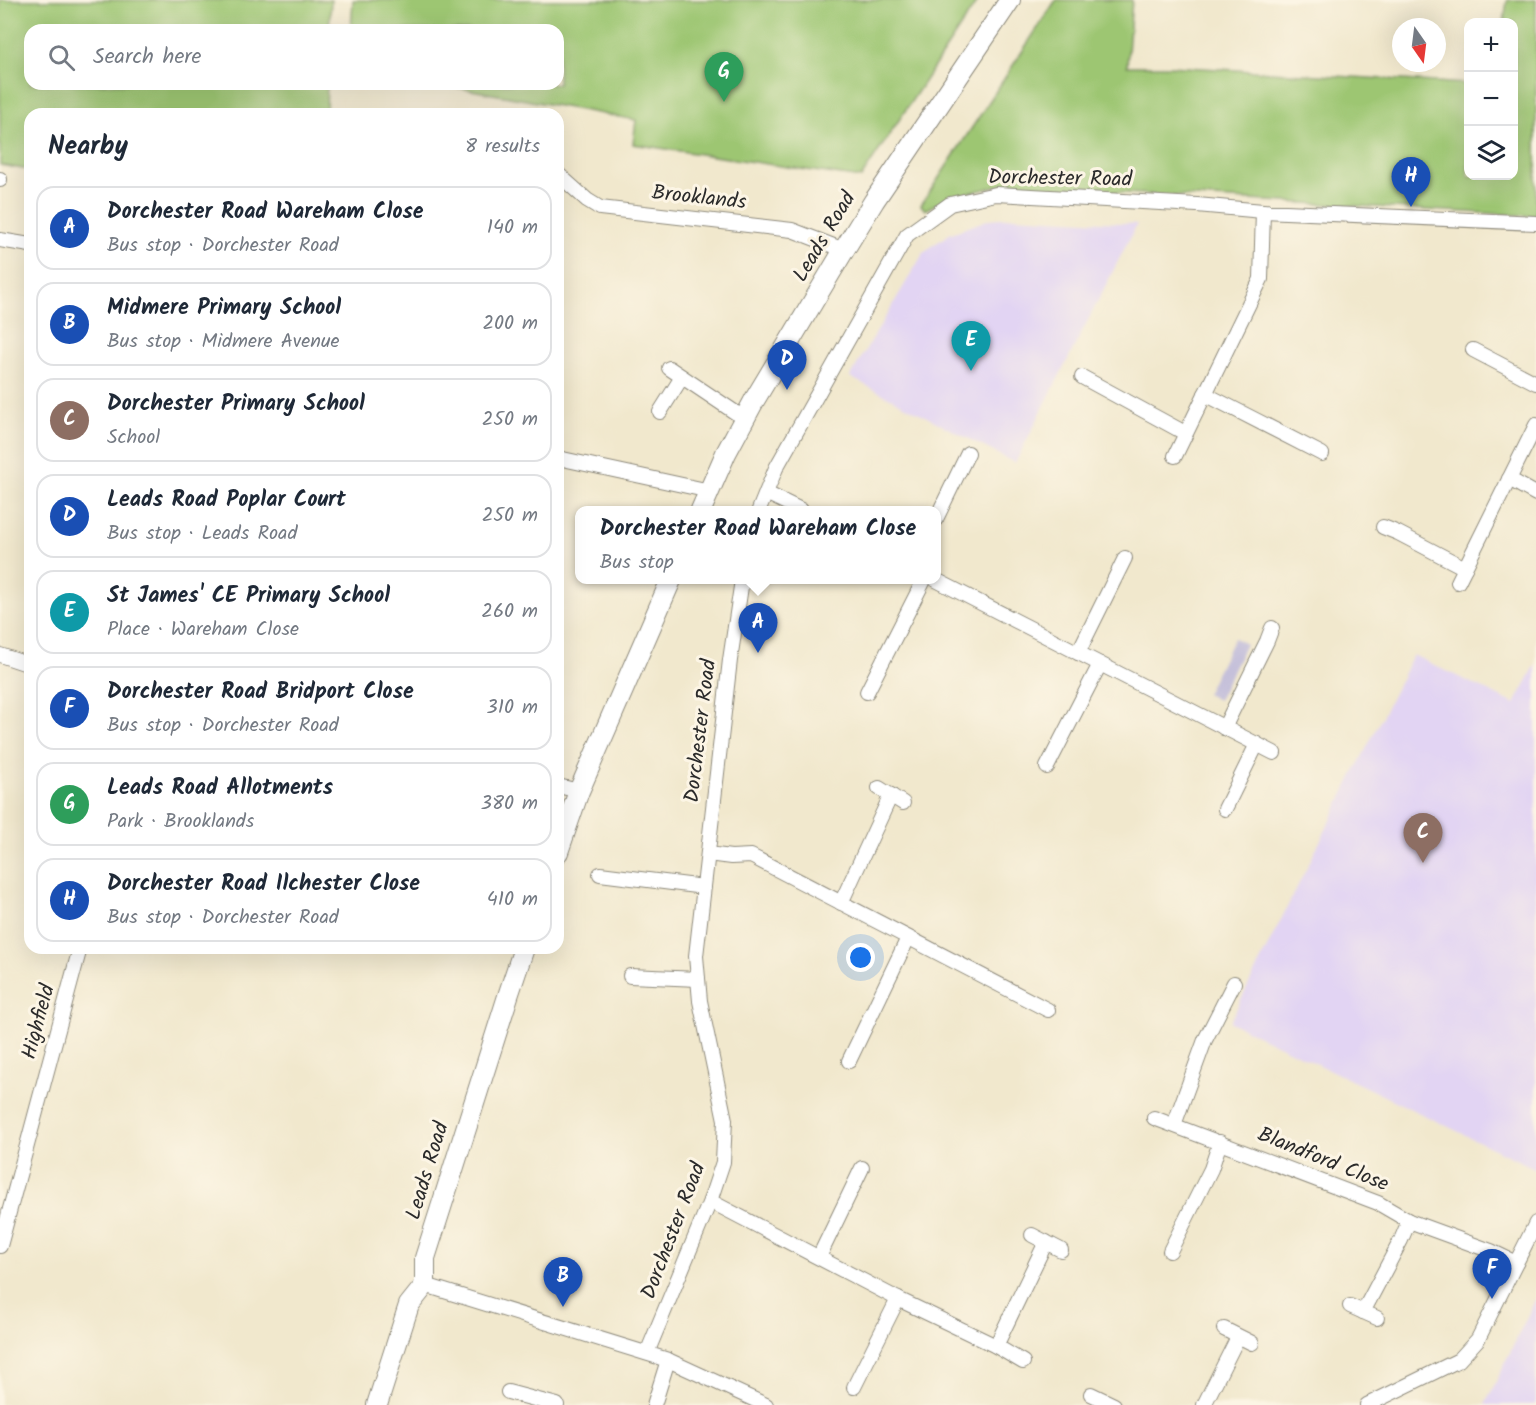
<!DOCTYPE html>
<meta charset="utf-8">
<style>
:root{--surface:#fff;--page:#f6f6f7;--text:#1f2937;--muted:#747a83;--line:#e0e1e3;--accent:#d1495b}
body{margin:0;font-family:Kalam,sans-serif;background:var(--page);color:var(--text)}
.controls{position:absolute;right:18px;top:18px;display:grid;overflow:hidden;border-radius:12px;box-shadow:0 6px 24px #0002}
.controls button{width:54px;height:54px;display:grid;place-items:center;padding:0;border:0;border-bottom:2px solid var(--line);background:var(--surface);color:var(--text);font:30px sans-serif}
.compass{position:absolute;left:1392px;top:18px;width:54px;height:54px;border-radius:50%;background:var(--surface);box-shadow:0 6px 24px #0002;rotate:166deg}
.you{position:absolute;left:861px;top:958px;width:21px;height:21px;margin:-15px;border:4px solid #fff;border-radius:50%;background:#1a73e8;box-shadow:0 0 0 9px #1a73e833}
.badge{display:grid;place-items:center;width:39px;height:39px;border-radius:50%;background:var(--accent);color:#fff;font-size:20px;font-weight:700}
.pin{position:absolute;translate:-50% -50px;filter:drop-shadow(0 2px 3px #0008)}
.pin::after{content:'';position:absolute;top:32px;width:21px;height:18px;background:inherit;clip-path:polygon(0 0,100% 0,50% 100%)}
.popup{position:absolute;left:575px;top:506px;width:366px;height:78px;box-sizing:border-box;display:grid;place-content:center;border-radius:12px;background:var(--surface);filter:drop-shadow(0 2px 4px #0005);font-size:20px;white-space:nowrap;color:var(--muted)}
.popup b{font-size:22px;color:var(--text)}
.popup::after{content:'';position:absolute;left:50%;top:100%;margin-left:-12px;border:12px solid transparent;border-top-color:var(--surface)}
.list{margin:0;padding:0;list-style:none}
h2{display:flex;justify-content:space-between;align-items:center;height:78px;margin:0;padding:0 24px;font-size:26px}
h2 small{font-size:20px;font-weight:400;color:var(--muted)}
.list li{display:grid;grid-template-columns:39px 1fr auto;gap:18px;align-items:center;box-sizing:border-box;height:84px;margin:0 12px 12px;padding:0 12px;border:2px solid var(--line);border-radius:18px}
.list b{display:block;font-size:22px;white-space:nowrap}
.list p{margin:0;font-size:20px;white-space:nowrap;color:var(--muted)}
.list em{font-size:20px;font-style:normal;color:var(--muted)}
.icon{flex:none;width:33px;height:33px;fill:none;stroke:currentColor;stroke-width:2;stroke-linecap:round;stroke-linejoin:round}
.map{position:relative;flex:none;width:1536px;height:1405px;overflow:hidden}
.search{position:absolute;background:var(--surface);box-shadow:0 6px 24px #0002;left:24px;top:24px;width:540px;height:66px;display:flex;align-items:center;gap:15px;box-sizing:border-box;padding:0 21px;border-radius:18px;color:var(--muted);font-size:22px}
.panel{position:absolute;background:var(--surface);box-shadow:0 6px 24px #0002;left:24px;top:108px;width:540px;height:846px;border-radius:18px}
.map>svg:first-child{display:block}
</style>
<div class="map">
<svg width="1536" height="1405" viewBox="0 0 1536 1405">
<rect width="100%" height="100%" fill="#fcf5e5"/>
<filter id="ink" filterUnits="userSpaceOnUse"><feTurbulence type="fractalNoise" baseFrequency=".0167" numOctaves="2"/><feDisplacementMap in="SourceGraphic" scale="12" xChannelSelector="R" yChannelSelector="G"/><feConvolveMatrix kernelMatrix="1 2 1 2 8 2 1 2 1" color-interpolation-filters="sRGB"/></filter>
<filter id="wash" filterUnits="userSpaceOnUse"><feTurbulence type="fractalNoise" baseFrequency=".008" numOctaves="4" result="noise"/><feDisplacementMap in="SourceGraphic" scale="24" xChannelSelector="R" yChannelSelector="G"/><feGaussianBlur stdDeviation="1.35" result="paint"/><feColorMatrix in="noise" values="0 0 0 0 0 0 0 0 0 0 0 0 0 0 0 0 0 1.4 0 .05"/><feComposite in="paint" operator="in"/></filter>
<g filter="url(#wash)">
<rect width="100%" height="100%" fill="#f1e8cd"/>
<g fill="#e2d4f3">
<path d="M 1013,217 L 1137,224 L 1015,463 L 850,377 L 924,252 L 949,234 L 990,219 Z"/>
<path d="M 1413,655 L 1515,704 L 1536,664 L 1536,1169 L 1230,1022 Z"/>
<path d="M 1536,1298 L 1536,1405 L 1485,1405 Z"/>
</g>
<path fill="#c5c0da" d="M 1234,638 L 1246,644 L 1218,700 L 1206,694 Z"/>
<g fill="#9dc672" stroke="#64784e" stroke-width="1.5">
<path d="M 0,0 L 331,0 L 329,30 L 30,30 L 30,84 L 327,84 L 326,114 L 30,114 L 30,170 L 0,165 Z"/>
<path d="M 353,0 L 978,0 L 861,178 L 633,144 L 636,120 L 438,84 L 558,84 L 558,30 L 351,30 Z"/>
<path d="M 1056,0 L 1132,0 L 1127,66 L 1169,66 L 1468,84 L 1468,176 L 1514,176 L 1514,22 L 1504,22 L 1507,0 L 1536,0 L 1536,216 L 998,186 L 947,198 L 925,210 L 921,205 Z"/>
</g>
</g>
<g filter="url(#ink)">
<g fill="none" stroke-linecap="round" stroke-linejoin="round">
<g stroke="#8e8a7c" stroke-width="16">
<g id="minor">
<path d="M 558,174 L 587,200 L 600,208 L 792,230 L 844,250"/>
<path d="M 0,180 L 0,179"/>
<path d="M 0,240 L 30,245"/>
<path d="M 1473,350 L 1536,383"/>
<path d="M 669,368 L 745,419"/>
<path d="M 1082,377 L 1185,433"/>
<path d="M 1205,394 L 1322,454"/>
<path d="M 660,412 L 682,377"/>
<path d="M 1175,456 L 1261,279 L 1263,211"/>
<path d="M 558,458 L 710,491"/>
<path d="M 1509,479 L 1536,494"/>
<path d="M 766,493 L 801,510"/>
<path d="M 759,510 L 776,468 L 907,235 L 950,204 L 996,194 L 1197,205 L 1263,211 L 1536,223"/>
<path d="M 936,519 L 968,453"/>
<path d="M 1383,527 L 1398,533 L 1465,568"/>
<path d="M 936,580 L 1274,753"/>
<path d="M 1458,582 L 1536,425"/>
<path d="M 1078,653 L 1125,558"/>
<path d="M 0,655 L 30,665"/>
<path d="M 867,692 L 924,580"/>
<path d="M 1224,728 L 1267,641 L 1272,628"/>
<path d="M 1047,767 L 1100,664"/>
<path d="M 558,786 L 579,791"/>
<path d="M 879,788 L 903,803"/>
<path d="M 1225,809 L 1257,744"/>
<path d="M 708,854 L 731,857 L 751,856 L 1048,1010"/>
<path d="M 600,874 L 704,887"/>
<path d="M 841,903 L 891,795"/>
<path d="M 630,976 L 698,979"/>
<path d="M 849,1061 L 908,938"/>
<path d="M 1154,1118 L 1378,1203 L 1409,1221 L 1491,1251 L 1516,1263"/>
<path d="M 1174,1125 L 1205,1040 L 1234,983"/>
<path d="M 710,1201 L 898,1299 L 996,1346 L 1023,1362"/>
<path d="M 1032,1235 L 1061,1250"/>
<path d="M 0,1246 L 80,948"/>
<path d="M 1170,1251 L 1211,1169 L 1220,1142"/>
<path d="M 819,1257 L 862,1168"/>
<path d="M 425,1285 L 668,1360 L 766,1405"/>
<path d="M 1350,1306 L 1377,1318"/>
<path d="M 1363,1312 L 1401,1240 L 1409,1221"/>
<path d="M 1224,1329 L 1252,1343"/>
<path d="M 996,1346 L 1046,1242"/>
<path d="M 647,1353 L 710,1201 L 723,1162 L 725,1120 L 700,1001 L 696,956 L 730,660 L 742,580"/>
<path d="M 854,1387 L 898,1299"/>
<path d="M 508,1392 L 557,1405"/>
<path d="M 1091,1394 L 1114,1405"/>
<path d="M 654,1405 L 668,1360"/>
<path d="M 1204,1405 L 1238,1337"/>
<path d="M 1367,1405 L 1459,1360 L 1478,1339 L 1536,1223"/>
</g>
</g>
<g stroke="#8e8a7c" stroke-width="22">
<g id="secondary">
<path d="M 701,510 L 726,453 L 755,399 L 844,250 L 874,201 L 1010,0"/>
<path d="M 558,852 L 579,791 L 671,580"/>
<path d="M 377,1405 L 409,1305 L 425,1285 L 425,1258 L 509,993 L 524,948"/>
</g>
</g>
<use href="#minor" stroke="#fff" stroke-width="14"/>
<use href="#secondary" stroke="#fff" stroke-width="20"/>
</g>
</g>
<g text-anchor="middle" dominant-baseline="central" stroke-width="6" stroke-linejoin="round" paint-order="stroke">
<g font-size="21" fill="#2b2b2b" stroke="#fcf5e5">
<text transform="translate(1060 179) rotate(1)">Dorchester Road</text>
<text transform="translate(699 198) rotate(6)">Brooklands</text>
<text transform="translate(825 237) rotate(-59)">Leads Road</text>
<text transform="translate(701 731) rotate(-83)">Dorchester Road</text>
<text transform="translate(39 1022) rotate(-75)">Highfield</text>
<text transform="translate(1323 1160) rotate(22)">Blandford Close</text>
<text transform="translate(428 1171) rotate(-73)">Leads Road</text>
<text transform="translate(674 1231) rotate(-69)">Dorchester Road</text>
</g>
</g>
</svg>
<div class="controls">
<button>+</button>
<button>−</button>
<button><svg class="icon" aria-label="layers" viewBox="0 0 24 24"><path d="M12 4l9 5-9 5-9-5zM3 14l9 5 9-5"/></svg></button>
</div>
<svg class="compass" viewBox="-18 -18 36 36"><path d="M0-13l5 13h-10z" fill="#e53935"/><path d="M0 13l5-13h-10z" fill="#747a83"/></svg>
<div class="you"></div>
<div class="pin badge" style="left:758px;top:653px;background:#1a4fb4">A</div>
<div class="popup"><b>Dorchester Road Wareham Close</b>Bus stop</div>
<div class="pin badge" style="left:563px;top:1307px;background:#1a4fb4">B</div>
<div class="pin badge" style="left:1423px;top:863px;background:#8d6e63">C</div>
<div class="pin badge" style="left:787px;top:390px;background:#1a4fb4">D</div>
<div class="pin badge" style="left:971px;top:371px;background:#0f9aa8">E</div>
<div class="pin badge" style="left:1492px;top:1299px;background:#1a4fb4">F</div>
<div class="pin badge" style="left:724px;top:102px;background:#2e9e5b">G</div>
<div class="pin badge" style="left:1411px;top:207px;background:#1a4fb4">H</div>
<div class="search"><svg class="icon" aria-label="search" viewBox="0 0 24 24"><circle cx="10" cy="10" r="6"/><path d="M15 15l6 6"/></svg>Search here</div>
<section class="panel">
<h2>Nearby<small>8 results</small></h2>
<ul class="list">
<li><span class="badge" style="background:#1a4fb4">A</span><div><b>Dorchester Road Wareham Close</b><p>Bus stop · Dorchester Road</p></div><em>140 m</em></li>
<li><span class="badge" style="background:#1a4fb4">B</span><div><b>Midmere Primary School</b><p>Bus stop · Midmere Avenue</p></div><em>200 m</em></li>
<li><span class="badge" style="background:#8d6e63">C</span><div><b>Dorchester Primary School</b><p>School</p></div><em>250 m</em></li>
<li><span class="badge" style="background:#1a4fb4">D</span><div><b>Leads Road Poplar Court</b><p>Bus stop · Leads Road</p></div><em>250 m</em></li>
<li><span class="badge" style="background:#0f9aa8">E</span><div><b>St James' CE Primary School</b><p>Place · Wareham Close</p></div><em>260 m</em></li>
<li><span class="badge" style="background:#1a4fb4">F</span><div><b>Dorchester Road Bridport Close</b><p>Bus stop · Dorchester Road</p></div><em>310 m</em></li>
<li><span class="badge" style="background:#2e9e5b">G</span><div><b>Leads Road Allotments</b><p>Park · Brooklands</p></div><em>380 m</em></li>
<li><span class="badge" style="background:#1a4fb4">H</span><div><b>Dorchester Road Ilchester Close</b><p>Bus stop · Dorchester Road</p></div><em>410 m</em></li>
</ul>
</section>
</div>
